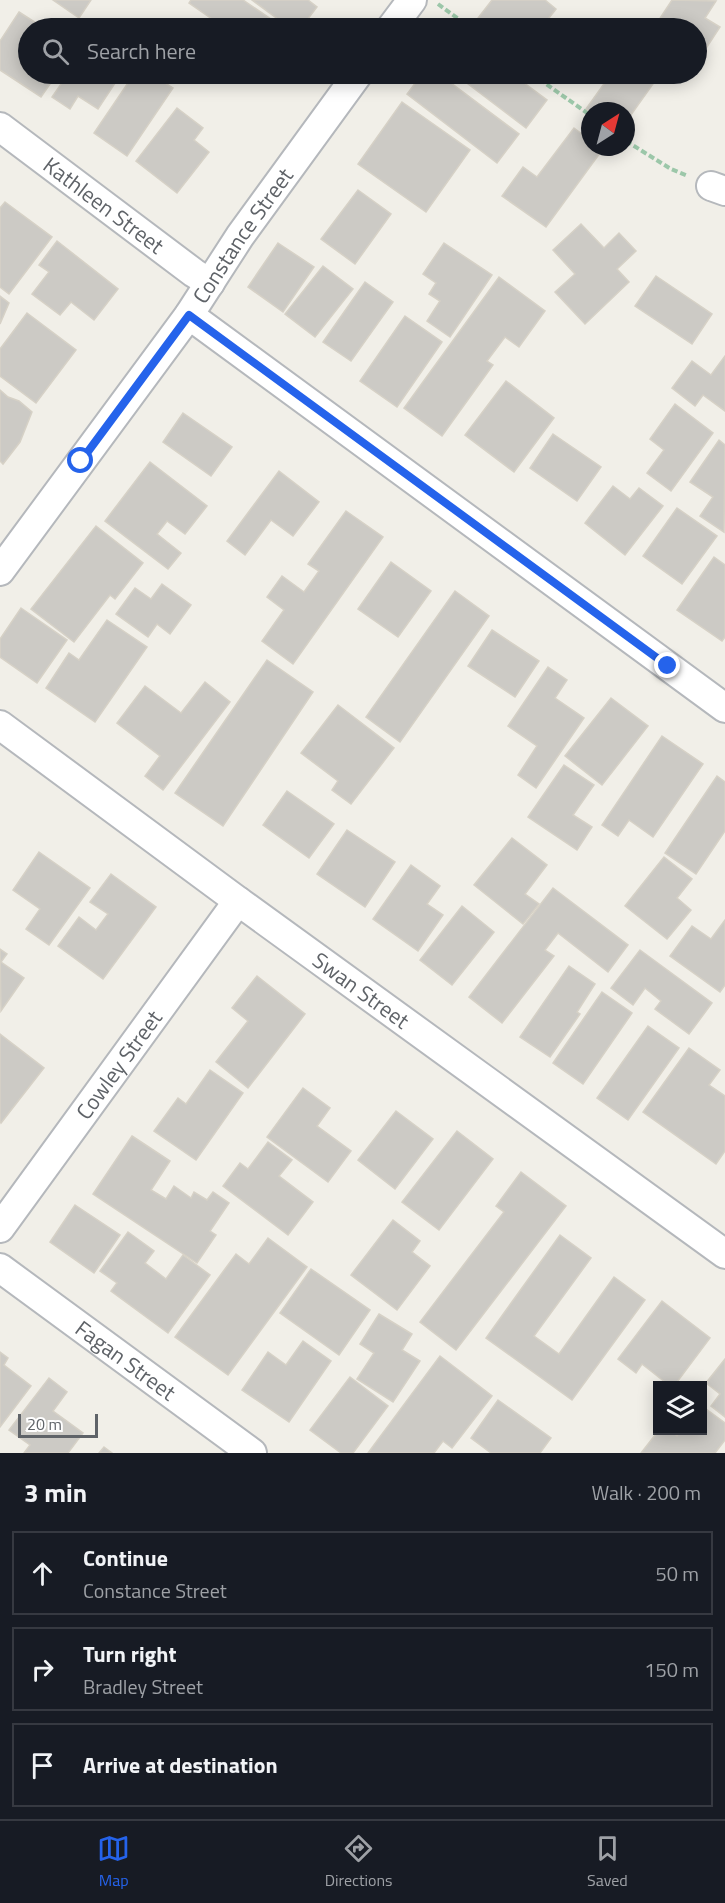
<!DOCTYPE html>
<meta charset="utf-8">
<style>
:root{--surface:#171b24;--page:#242831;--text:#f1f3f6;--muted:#9ea1a6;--line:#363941;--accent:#2563eb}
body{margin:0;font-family:"Titillium Web",sans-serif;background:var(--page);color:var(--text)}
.controls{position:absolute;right:18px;bottom:18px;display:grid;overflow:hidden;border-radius:0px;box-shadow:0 3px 15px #0003}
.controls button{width:54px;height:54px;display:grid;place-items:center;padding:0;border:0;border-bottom:2px solid var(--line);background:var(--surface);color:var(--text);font:30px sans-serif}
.compass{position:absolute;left:581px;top:102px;width:54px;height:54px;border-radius:50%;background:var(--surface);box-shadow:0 3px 15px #0003;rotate:36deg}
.scale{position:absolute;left:18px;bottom:15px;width:80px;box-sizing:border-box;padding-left:6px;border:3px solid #5f6368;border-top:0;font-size:16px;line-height:21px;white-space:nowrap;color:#5f6368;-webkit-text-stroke:4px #fff;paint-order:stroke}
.stop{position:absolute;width:18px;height:18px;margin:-14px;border:4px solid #2563eb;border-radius:50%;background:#fff}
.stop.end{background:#2563eb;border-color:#fff;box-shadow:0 2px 6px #0008}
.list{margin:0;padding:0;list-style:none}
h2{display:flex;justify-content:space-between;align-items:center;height:78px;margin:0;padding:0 24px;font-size:26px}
h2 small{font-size:20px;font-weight:400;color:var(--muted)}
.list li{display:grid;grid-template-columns:39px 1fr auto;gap:18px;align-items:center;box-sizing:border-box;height:84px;margin:0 12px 12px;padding:0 12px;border:2px solid var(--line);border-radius:0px}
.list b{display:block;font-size:22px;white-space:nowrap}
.list p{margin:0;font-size:20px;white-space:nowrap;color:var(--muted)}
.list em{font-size:20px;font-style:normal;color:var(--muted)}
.icon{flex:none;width:33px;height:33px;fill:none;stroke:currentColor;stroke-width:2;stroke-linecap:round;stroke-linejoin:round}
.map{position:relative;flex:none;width:725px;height:1453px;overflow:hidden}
.search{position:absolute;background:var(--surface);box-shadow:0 3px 15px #0003;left:18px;right:18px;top:18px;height:66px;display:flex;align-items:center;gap:15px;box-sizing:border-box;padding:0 21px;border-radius:33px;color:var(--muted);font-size:22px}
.sheet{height:366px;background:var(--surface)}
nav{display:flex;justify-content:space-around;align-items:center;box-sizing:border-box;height:84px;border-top:2px solid var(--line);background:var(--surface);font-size:16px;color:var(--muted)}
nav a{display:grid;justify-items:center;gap:3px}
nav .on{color:var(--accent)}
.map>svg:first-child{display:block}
</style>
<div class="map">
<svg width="725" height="1453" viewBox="0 0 725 1453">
<rect width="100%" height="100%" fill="#f1efe8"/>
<g fill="#cccac5" stroke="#d6d1c6" stroke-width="1.5">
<path d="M 53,0 L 91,0 L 79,18 Z"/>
<path d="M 191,0 L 243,0 L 284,28 L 225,28 L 189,3 Z"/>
<path d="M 252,0 L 308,0 L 317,7 L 301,28 L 290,28 Z"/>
<path d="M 492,0 L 545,0 L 556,9 L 541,28 L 492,28 L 478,18 Z"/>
<path d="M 672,0 L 716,1 L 705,18 L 720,27 L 701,56 L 696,53 L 696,28 L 659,28 L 655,26 Z"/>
<path d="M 19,12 L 44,28 L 28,28 L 28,74 L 57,74 L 41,97 L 0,70 L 0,41 Z"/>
<path d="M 68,74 L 121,74 L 98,109 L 78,96 L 70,109 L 52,97 Z"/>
<path d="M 134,74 L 151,74 L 173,88 L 127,156 L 94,133 Z"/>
<path d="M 422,74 L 439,74 L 519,134 L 497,163 L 407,94 Z"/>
<path d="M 455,74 L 512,74 L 547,100 L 526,128 Z"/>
<path d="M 611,74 L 660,74 L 626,122 L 626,111 L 590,111 L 586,109 Z"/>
<path d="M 402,102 L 470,150 L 426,212 L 358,164 Z"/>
<path d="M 177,108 L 203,128 L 194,140 L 209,152 L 177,193 L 136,161 Z"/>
<path d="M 574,128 L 590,140 L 590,147 L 600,147 L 603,149 L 546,227 L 502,196 L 523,167 L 537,177 Z"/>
<path d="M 358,190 L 391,214 L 355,264 L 321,239 Z"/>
<path d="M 5,202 L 52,237 L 9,294 L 0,287 L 0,208 Z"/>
<path d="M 581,224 L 604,248 L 619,233 L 636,251 L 617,269 L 629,282 L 585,324 L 555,292 L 575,274 L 553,250 Z"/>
<path d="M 57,241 L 118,289 L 94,320 L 71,302 L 60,315 L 32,294 L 49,272 L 39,265 Z"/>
<path d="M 278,243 L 314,267 L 283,312 L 248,287 Z"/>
<path d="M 444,243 L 492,275 L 450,337 L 427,321 L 440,301 L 429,294 L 436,283 L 423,274 Z"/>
<path d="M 323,266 L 353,289 L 315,337 L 285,314 Z"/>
<path d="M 656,276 L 712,314 L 692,344 L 635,306 Z"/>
<path d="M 499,277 L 545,311 L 519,347 L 505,337 L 487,361 L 493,365 L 442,436 L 404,408 Z"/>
<path d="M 365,282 L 393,302 L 351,361 L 323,342 Z"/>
<path d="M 0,296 L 9,303 L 0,324 Z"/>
<path d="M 27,313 L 76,350 L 36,403 L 0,376 L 0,349 Z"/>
<path d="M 405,316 L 442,342 L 397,407 L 360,381 Z"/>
<path d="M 725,356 L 725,411 L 703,395 L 695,406 L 672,388 L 692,361 L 711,375 Z"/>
<path d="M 506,381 L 554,418 L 514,472 L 465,435 Z"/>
<path d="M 0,390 L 8,397 L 19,401 L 32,412 L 20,442 L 3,464 L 0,461 Z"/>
<path d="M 675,404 L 713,433 L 671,491 L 647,473 L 664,450 L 650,439 Z"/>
<path d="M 183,413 L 232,447 L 211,476 L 163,442 Z"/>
<path d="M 553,434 L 601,467 L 577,501 L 530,468 Z"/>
<path d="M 719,440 L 725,445 L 724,532 L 700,516 L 713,497 L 690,482 Z"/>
<path d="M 150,462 L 207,506 L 185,534 L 167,521 L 157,534 L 181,553 L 168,569 L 105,521 Z"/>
<path d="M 279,471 L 319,502 L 293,536 L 271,520 L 245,555 L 227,541 Z"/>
<path d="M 613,486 L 630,499 L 639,488 L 663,506 L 625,555 L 585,523 Z"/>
<path d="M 677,508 L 717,536 L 682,584 L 643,556 Z"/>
<path d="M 346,511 L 383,537 L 293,664 L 262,641 L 284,610 L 267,597 L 282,576 L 304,592 L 319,571 L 308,564 Z"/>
<path d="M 96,526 L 143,563 L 115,599 L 110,595 L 74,642 L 31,609 Z"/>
<path d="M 714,557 L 725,565 L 725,637 L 722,641 L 677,610 Z"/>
<path d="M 391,562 L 431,591 L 398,637 L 358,609 Z"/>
<path d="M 162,584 L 191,605 L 170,634 L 157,624 L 148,637 L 116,614 L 135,588 L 151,599 Z"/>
<path d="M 455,591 L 489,616 L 400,742 L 366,717 Z"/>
<path d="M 21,608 L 67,640 L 37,683 L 0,657 L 0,639 Z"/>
<path d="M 107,620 L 147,647 L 95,722 L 46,688 L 69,653 L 79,660 Z"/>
<path d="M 492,630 L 539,661 L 515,697 L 468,666 Z"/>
<path d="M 267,660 L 313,692 L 223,826 L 175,793 Z"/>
<path d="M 548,667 L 567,680 L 555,698 L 584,718 L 536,788 L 518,775 L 537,746 L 508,726 Z"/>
<path d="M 205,682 L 230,702 L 163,790 L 145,776 L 160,756 L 117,723 L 145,686 L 181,713 Z"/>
<path d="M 611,698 L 648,726 L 602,785 L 565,756 Z"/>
<path d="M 338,705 L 394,748 L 351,804 L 332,790 L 338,781 L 301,753 Z"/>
<path d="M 662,736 L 703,764 L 653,837 L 629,820 L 618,836 L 602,825 Z"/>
<path d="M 564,765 L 594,785 L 573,815 L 592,827 L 577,850 L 528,817 Z"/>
<path d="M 717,776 L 725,782 L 725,831 L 696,874 L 665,853 Z"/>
<path d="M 287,791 L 334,824 L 309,858 L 263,825 Z"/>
<path d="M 347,830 L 395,862 L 365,907 L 317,874 Z"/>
<path d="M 512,838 L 547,865 L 525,894 L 539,904 L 523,924 L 474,885 Z"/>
<path d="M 39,852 L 90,888 L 49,945 L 26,929 L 40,909 L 13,890 Z"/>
<path d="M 664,857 L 692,879 L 677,898 L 691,910 L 667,939 L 625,906 Z"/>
<path d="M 411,865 L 440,886 L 427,904 L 443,915 L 418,951 L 373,919 Z"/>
<path d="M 111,874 L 156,907 L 103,979 L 58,946 L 79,917 L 96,930 L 108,914 L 90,902 Z"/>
<path d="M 553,888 L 628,945 L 608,972 L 558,933 L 545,950 L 554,956 L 502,1023 L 469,997 Z"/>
<path d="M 462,906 L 494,932 L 452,985 L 420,960 Z"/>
<path d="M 725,920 L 725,985 L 720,992 L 670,956 L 692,926 L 711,939 Z"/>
<path d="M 0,949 L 7,954 L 1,962 L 24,978 L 1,1011 Z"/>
<path d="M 640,950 L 712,1003 L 689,1034 L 655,1009 L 661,1001 L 645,988 L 633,1005 L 611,988 Z"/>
<path d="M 569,966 L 595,984 L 577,1012 L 580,1014 L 550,1057 L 520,1037 Z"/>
<path d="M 257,976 L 305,1014 L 248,1088 L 216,1062 L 248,1021 L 232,1008 Z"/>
<path d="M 602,992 L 632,1013 L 583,1084 L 553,1063 Z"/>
<path d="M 648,1026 L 679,1048 L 628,1120 L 597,1098 Z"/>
<path d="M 0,1034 L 44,1068 L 1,1123 L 0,1121 Z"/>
<path d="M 689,1048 L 720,1070 L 709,1085 L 725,1096 L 725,1151 L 716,1164 L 643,1112 Z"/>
<path d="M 210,1070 L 243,1093 L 196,1160 L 154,1131 L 178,1098 L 186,1104 Z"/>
<path d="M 303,1088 L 330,1108 L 317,1126 L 351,1151 L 328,1182 L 267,1137 Z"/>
<path d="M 396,1111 L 433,1139 L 395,1189 L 358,1160 Z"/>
<path d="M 457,1131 L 493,1159 L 439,1230 L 402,1202 Z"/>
<path d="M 132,1136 L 170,1161 L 151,1190 L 166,1199 L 174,1186 L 191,1198 L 194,1192 L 207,1200 L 213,1192 L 229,1203 L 210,1231 L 216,1235 L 197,1263 L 93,1194 Z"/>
<path d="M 268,1142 L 292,1160 L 279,1176 L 313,1202 L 288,1235 L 223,1186 L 240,1163 L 248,1169 Z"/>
<path d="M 521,1172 L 566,1206 L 456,1350 L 420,1322 L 504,1212 L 496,1206 Z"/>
<path d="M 75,1205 L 120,1235 L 94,1273 L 50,1242 Z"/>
<path d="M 393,1220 L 420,1241 L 412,1252 L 430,1266 L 397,1310 L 351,1275 Z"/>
<path d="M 128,1232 L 154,1251 L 145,1263 L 166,1279 L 183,1255 L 210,1275 L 168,1333 L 111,1291 L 117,1283 L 100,1271 Z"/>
<path d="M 560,1235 L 591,1258 L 534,1336 L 559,1354 L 614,1277 L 645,1300 L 572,1400 L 486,1338 Z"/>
<path d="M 268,1238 L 307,1267 L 228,1375 L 175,1337 L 236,1254 L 249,1264 Z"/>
<path d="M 311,1269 L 370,1310 L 339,1355 L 280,1313 Z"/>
<path d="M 662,1301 L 710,1338 L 674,1386 L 670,1386 L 642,1364 L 636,1373 L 618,1359 Z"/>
<path d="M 379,1314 L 412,1334 L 402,1350 L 420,1361 L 393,1402 L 357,1379 L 374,1353 L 360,1344 Z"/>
<path d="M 303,1341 L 331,1361 L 289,1422 L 242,1390 L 268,1352 L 286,1365 Z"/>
<path d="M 0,1352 L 8,1358 L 4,1365 L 31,1386 L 0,1427 Z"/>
<path d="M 440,1356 L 492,1396 L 452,1448 L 443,1441 L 434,1453 L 368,1453 Z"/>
<path d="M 725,1359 L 725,1417 L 711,1406 L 720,1394 L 706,1383 Z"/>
<path d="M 350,1377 L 388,1406 L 353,1453 L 341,1453 L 310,1430 Z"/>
<path d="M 49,1378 L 67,1392 L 53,1411 L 83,1433 L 68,1453 L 24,1453 L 30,1445 L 9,1430 Z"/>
<path d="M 498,1400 L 551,1438 L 540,1453 L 491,1453 L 471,1438 Z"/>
<path d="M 702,1406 L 725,1423 L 725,1440 L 715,1453 L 641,1453 L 659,1430 L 670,1430 L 677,1436 L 681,1430 L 702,1430 Z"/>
<path d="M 104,1447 L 112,1453 L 99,1453 Z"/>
</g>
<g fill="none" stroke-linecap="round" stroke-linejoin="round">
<g stroke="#b5b8bc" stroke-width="32">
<g id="street">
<path d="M 391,28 L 412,0"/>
<path id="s1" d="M 0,127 L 194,273 L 210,283"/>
<path d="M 711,186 L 725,191"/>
<path d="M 189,315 L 725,708"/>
<path id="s2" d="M 0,571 L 189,315 L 240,236 L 358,74"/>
<path id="s3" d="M 0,725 L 238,901 L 725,1254"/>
<path id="s4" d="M 0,1228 L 238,901"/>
<path id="s5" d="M 0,1268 L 252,1453"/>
</g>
</g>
<g stroke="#9cc7a9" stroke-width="4" stroke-dasharray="6 3" stroke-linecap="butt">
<path d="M 438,4 L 471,28"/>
<path d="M 532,74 L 590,115"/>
<path d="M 626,141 L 671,169 L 688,176"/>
</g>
<use href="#street" stroke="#fff" stroke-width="28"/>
</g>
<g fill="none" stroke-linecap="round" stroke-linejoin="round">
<path stroke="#2563eb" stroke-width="8" d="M 81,461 L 189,315 L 668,666"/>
</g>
<g text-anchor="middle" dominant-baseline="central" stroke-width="5" stroke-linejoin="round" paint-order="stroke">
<g font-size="22" fill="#5f6368" stroke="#fff">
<text stroke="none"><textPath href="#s1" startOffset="130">Kathleen Street</textPath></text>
<text stroke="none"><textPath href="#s2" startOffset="414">Constance Street</textPath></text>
<text stroke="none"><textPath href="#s3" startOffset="448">Swan Street</textPath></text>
<text stroke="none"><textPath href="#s4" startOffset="202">Cowley Street</textPath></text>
<text stroke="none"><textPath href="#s5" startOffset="156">Fagan Street</textPath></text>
</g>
</g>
</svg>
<div class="controls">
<button><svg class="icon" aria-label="layers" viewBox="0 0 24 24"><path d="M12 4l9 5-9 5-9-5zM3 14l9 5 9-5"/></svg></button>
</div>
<svg class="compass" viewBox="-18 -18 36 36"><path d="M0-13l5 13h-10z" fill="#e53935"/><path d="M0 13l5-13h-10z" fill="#9ea1a6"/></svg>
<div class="scale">20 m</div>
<div class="stop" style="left:81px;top:461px"></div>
<div class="stop end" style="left:668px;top:666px"></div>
<div class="search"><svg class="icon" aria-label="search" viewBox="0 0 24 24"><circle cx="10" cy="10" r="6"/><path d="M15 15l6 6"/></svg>Search here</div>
</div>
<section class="sheet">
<h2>3 min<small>Walk · 200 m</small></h2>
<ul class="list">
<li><svg class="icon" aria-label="ahead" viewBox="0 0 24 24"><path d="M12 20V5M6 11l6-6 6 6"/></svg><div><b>Continue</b><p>Constance Street</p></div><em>50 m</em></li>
<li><svg class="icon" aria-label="right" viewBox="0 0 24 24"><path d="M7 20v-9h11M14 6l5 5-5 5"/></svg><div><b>Turn right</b><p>Bradley Street</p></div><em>150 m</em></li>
<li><svg class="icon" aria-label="arrive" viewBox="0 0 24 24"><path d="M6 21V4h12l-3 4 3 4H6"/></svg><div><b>Arrive at destination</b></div></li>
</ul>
</section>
<nav>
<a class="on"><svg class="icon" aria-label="map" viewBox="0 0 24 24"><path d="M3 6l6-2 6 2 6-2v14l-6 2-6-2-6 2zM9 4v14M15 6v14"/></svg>Map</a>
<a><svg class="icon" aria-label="directions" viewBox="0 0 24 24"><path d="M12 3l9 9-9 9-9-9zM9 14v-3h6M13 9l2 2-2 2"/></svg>Directions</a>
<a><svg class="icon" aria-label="saved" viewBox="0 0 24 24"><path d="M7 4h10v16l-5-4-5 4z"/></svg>Saved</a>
</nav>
